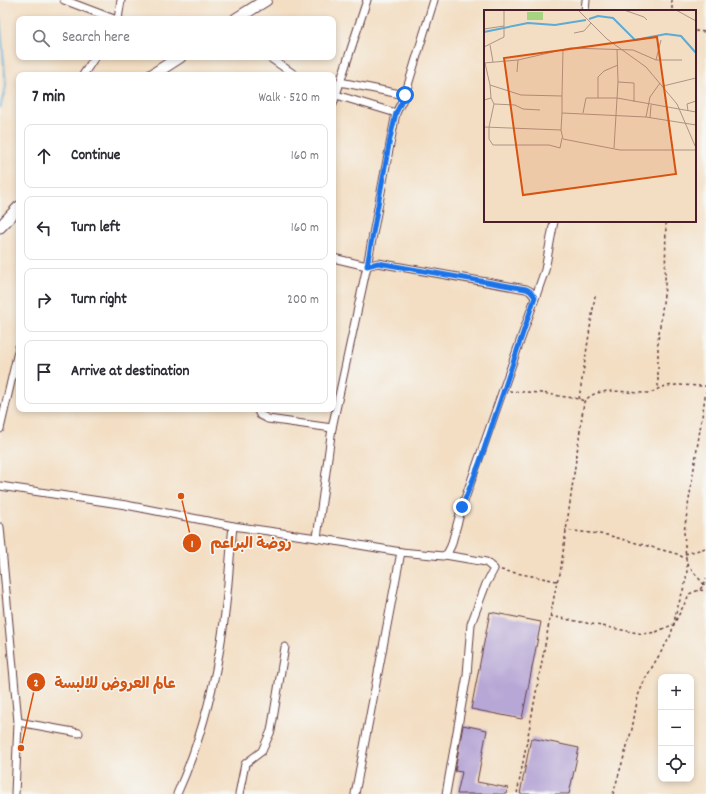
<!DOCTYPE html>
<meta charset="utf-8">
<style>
:root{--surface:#fff;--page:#f2f2f3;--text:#2b2b33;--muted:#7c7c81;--line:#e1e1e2}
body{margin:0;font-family:Dekko,"Playpen Sans Arabic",sans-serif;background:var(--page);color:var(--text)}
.controls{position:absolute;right:12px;bottom:12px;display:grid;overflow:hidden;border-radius:8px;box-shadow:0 2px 6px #0003}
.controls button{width:36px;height:36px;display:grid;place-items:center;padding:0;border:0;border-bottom:1px solid var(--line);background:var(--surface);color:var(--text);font:20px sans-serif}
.stop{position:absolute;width:12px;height:12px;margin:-9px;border:3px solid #1a73e8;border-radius:50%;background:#fff}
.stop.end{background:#1a73e8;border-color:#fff;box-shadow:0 1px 4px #0008}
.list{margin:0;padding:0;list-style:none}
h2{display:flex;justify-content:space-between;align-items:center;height:52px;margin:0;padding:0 16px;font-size:17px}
h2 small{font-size:13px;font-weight:400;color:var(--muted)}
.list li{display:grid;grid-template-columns:26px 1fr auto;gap:12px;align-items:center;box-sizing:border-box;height:64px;margin:0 8px 8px;padding:0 8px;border:1px solid var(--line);border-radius:8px}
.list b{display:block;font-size:15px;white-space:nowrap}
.list em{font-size:13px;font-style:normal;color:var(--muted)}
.icon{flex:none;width:22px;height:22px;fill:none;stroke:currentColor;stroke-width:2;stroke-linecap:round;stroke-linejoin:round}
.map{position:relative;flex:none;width:706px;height:794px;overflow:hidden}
.search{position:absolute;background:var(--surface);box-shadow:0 2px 6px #0003;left:16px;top:16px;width:320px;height:44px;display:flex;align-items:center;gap:10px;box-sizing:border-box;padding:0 14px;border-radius:8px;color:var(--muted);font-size:15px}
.panel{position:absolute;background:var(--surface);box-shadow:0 2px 6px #0003;left:16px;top:72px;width:320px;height:340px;border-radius:8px}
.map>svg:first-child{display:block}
</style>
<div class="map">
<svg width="706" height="794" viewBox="0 0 706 794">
<rect width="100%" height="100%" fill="#f6f6f2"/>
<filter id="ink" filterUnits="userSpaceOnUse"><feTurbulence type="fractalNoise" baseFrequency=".025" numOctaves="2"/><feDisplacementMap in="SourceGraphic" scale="8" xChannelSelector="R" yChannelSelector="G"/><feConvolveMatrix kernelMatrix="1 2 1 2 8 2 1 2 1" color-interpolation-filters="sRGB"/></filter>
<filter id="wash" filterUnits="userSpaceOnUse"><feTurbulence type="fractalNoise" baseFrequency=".012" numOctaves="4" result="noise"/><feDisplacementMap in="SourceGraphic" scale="16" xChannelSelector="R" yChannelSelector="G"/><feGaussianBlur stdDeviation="0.9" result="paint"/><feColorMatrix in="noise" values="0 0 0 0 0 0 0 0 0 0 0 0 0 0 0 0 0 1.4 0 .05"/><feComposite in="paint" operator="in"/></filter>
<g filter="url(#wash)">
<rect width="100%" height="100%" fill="#f3dec3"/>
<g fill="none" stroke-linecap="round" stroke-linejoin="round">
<path stroke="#5babd5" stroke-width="2" d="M 0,18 L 6,86 L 0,108"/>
</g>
<g id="blocks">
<g fill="#b7a7d6">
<path d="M 490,612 L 541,622 L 522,719 L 471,709 Z"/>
<path d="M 463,725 L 487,730 L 477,782 L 508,788 L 506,794 L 457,794 L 462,772 L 455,771 Z"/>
<path d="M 531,738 L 579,748 L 569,794 L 520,794 Z"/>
</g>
</g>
</g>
<g filter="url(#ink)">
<use href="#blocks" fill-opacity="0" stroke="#633c42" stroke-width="1"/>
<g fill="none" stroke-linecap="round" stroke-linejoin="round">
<g stroke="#633c42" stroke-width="9">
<g id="street">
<path d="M 64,0 L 114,19"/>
<path d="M 585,11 L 586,0"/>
<path d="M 118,19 L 121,0"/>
<path d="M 269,57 L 295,75"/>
<path d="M 83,75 L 95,57"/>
<path d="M 340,82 L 405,95"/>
<path d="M 333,94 L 396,113"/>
<path d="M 333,104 L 367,0"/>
<path d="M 333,258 L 367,266 L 378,263 L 526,289 L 530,291 L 535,297"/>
<path d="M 257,409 L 260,415 L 268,419 L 332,428"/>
<path d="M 0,429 L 19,347"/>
<path d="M 0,486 L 126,505 L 233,526 C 229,562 228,599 222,635 C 214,689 199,745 177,794"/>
<path d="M 233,526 L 317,538"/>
<path d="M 0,527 L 18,722 L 15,794"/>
<path d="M 401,552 L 317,538 L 332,428 L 367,266 L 391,139 L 396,113 L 405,95 L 434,0"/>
<path d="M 445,555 L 486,562 L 494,569 L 486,584 L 471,624 L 467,675 L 446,794"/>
<path d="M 18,722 L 79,733"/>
<path d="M 239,794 L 245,764 L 262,751 L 271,731 L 285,647"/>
<path d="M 355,794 L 401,552 L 443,556 L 447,554 L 451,546 L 462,507 L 545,270 L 554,221"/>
</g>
</g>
<g stroke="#633c42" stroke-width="13">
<g id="secondary">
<path d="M 236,19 L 266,0"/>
<path d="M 152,75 L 180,57"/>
<path d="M 0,227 L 19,207"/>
</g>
</g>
<g stroke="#633c42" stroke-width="1.5" stroke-dasharray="3 3" stroke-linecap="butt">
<path d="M 672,0 L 672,11"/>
<path d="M 695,31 L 706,32"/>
<path d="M 658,387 L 658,341 L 665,287 L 666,221"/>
<path d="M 509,391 L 541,393 L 579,399 L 584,401"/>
<path d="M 579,399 L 595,296"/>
<path d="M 685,554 L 706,548"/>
<path d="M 686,559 L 684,532 L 706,391"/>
<path d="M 687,564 L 706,587"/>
<path d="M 501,570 L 557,581 L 517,794"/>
<path d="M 557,581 L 560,574 L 584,402 C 597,384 629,394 649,393 C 653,393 659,387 666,386 C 678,384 693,386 706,386"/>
<path d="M 700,590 L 706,591"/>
<path d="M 550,616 L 643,634 L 656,632 L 674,624 C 676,603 691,580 686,559 L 677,554 L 607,535 L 565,530"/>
<path d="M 613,794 L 632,729 L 638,696 L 645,679 L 670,637 L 674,624 L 687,599 L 689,594 L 699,590 L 704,585 L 706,578"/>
</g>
<use href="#street" stroke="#fff" stroke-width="7"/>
<use href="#secondary" stroke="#fff" stroke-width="11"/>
</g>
</g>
<g fill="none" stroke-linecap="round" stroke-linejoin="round" filter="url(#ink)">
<path stroke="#1a73e8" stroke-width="5" d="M 405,95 L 396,113 L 390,139 L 367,266 L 378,263 L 526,289 L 530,291 L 535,297 L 479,464 L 462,507"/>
</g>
<g transform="translate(484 10)">
<rect width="212" height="212" fill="#f3dec3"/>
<path d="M 43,2 L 59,2 L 59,10 L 43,10 Z" fill="#a6d380"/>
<path fill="none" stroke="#5babd5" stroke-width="2" d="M 105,9 L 114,6 L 129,8 L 151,30 L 182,24 L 197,26 L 212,43M 0,22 L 44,13 L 71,15 L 102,10"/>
<path fill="none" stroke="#af9286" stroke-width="1" d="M 94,0 L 107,13M 140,0 L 160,7 L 163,10M 192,0 L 212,11M 0,19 L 20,16M 90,23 L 100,21 L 107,13 L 123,29 L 162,57 L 193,94 L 212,138M 6,35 L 9,52M 0,37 L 20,27 L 20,0M 133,39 L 134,72 L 150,73 L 150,92M 172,50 L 177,30M 0,53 L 34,50 L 86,38 L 149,40 L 172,50 L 198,50M 1,53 L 6,75M 33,62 L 34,50M 179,76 L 212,68M 7,88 L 6,75 L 37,85 L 78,86 L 79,39M 114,88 L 114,67 L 120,61 L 134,55M 0,90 L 7,88 L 10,94 L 5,117 L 5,129 L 9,135 L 65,135 L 76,138 L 78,128M 10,94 L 31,95 L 39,99 L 56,100M 204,101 L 203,94 L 212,91M 78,103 L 78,86M 99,103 L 102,88 L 133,88 L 212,102M 162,107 L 166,87 L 176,73M 166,108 L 167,95M 0,117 L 77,120 L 79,129 L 136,140 L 212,140M 77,120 L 78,103 L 162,107 L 212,115M 130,138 L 134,72"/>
<path fill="#d8530f" fill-opacity="0.15" stroke="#d8530f" stroke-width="2" d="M 173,27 L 192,164 L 39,185 L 20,48 Z"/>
<rect width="212" height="212" fill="none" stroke="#4a1f2b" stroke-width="2"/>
</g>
<path fill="none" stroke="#d8530f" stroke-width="1.5" d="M181 496L192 543M21 748L36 682"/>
<g fill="#d8530f" stroke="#f6f6f2" stroke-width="1.5">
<circle cx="181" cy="496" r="4"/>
<circle cx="21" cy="748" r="4"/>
<circle cx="192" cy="543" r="10"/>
<circle cx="36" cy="682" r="10"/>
</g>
<g font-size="12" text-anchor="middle" font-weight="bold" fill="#fff">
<text x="192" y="547">1</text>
<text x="36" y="686">2</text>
</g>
<g font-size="15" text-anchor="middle" font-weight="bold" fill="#d8530f" stroke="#f6f6f2" stroke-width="3" stroke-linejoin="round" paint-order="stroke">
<text x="251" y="548">روضة البراعم</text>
<text x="115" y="688">عالم العروض للالبسة</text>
</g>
</svg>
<div class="controls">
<button>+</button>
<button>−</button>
<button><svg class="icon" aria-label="locate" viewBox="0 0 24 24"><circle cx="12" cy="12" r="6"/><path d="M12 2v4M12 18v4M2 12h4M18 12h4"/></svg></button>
</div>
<div class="stop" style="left:405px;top:95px"></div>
<div class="stop end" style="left:462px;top:507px"></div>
<div class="search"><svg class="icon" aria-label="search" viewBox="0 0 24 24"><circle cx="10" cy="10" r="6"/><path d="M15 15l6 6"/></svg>Search here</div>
<section class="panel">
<h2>7 min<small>Walk · 520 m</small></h2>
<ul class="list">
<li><svg class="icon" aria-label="ahead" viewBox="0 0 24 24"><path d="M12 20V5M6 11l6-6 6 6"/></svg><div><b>Continue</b></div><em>160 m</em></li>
<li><svg class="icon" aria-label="left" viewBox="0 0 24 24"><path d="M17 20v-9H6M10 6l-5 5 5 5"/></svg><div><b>Turn left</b></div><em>160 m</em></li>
<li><svg class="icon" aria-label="right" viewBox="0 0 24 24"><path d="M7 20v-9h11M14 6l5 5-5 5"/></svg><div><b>Turn right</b></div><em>200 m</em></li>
<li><svg class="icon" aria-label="arrive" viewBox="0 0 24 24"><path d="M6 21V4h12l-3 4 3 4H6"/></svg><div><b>Arrive at destination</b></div></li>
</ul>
</section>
</div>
